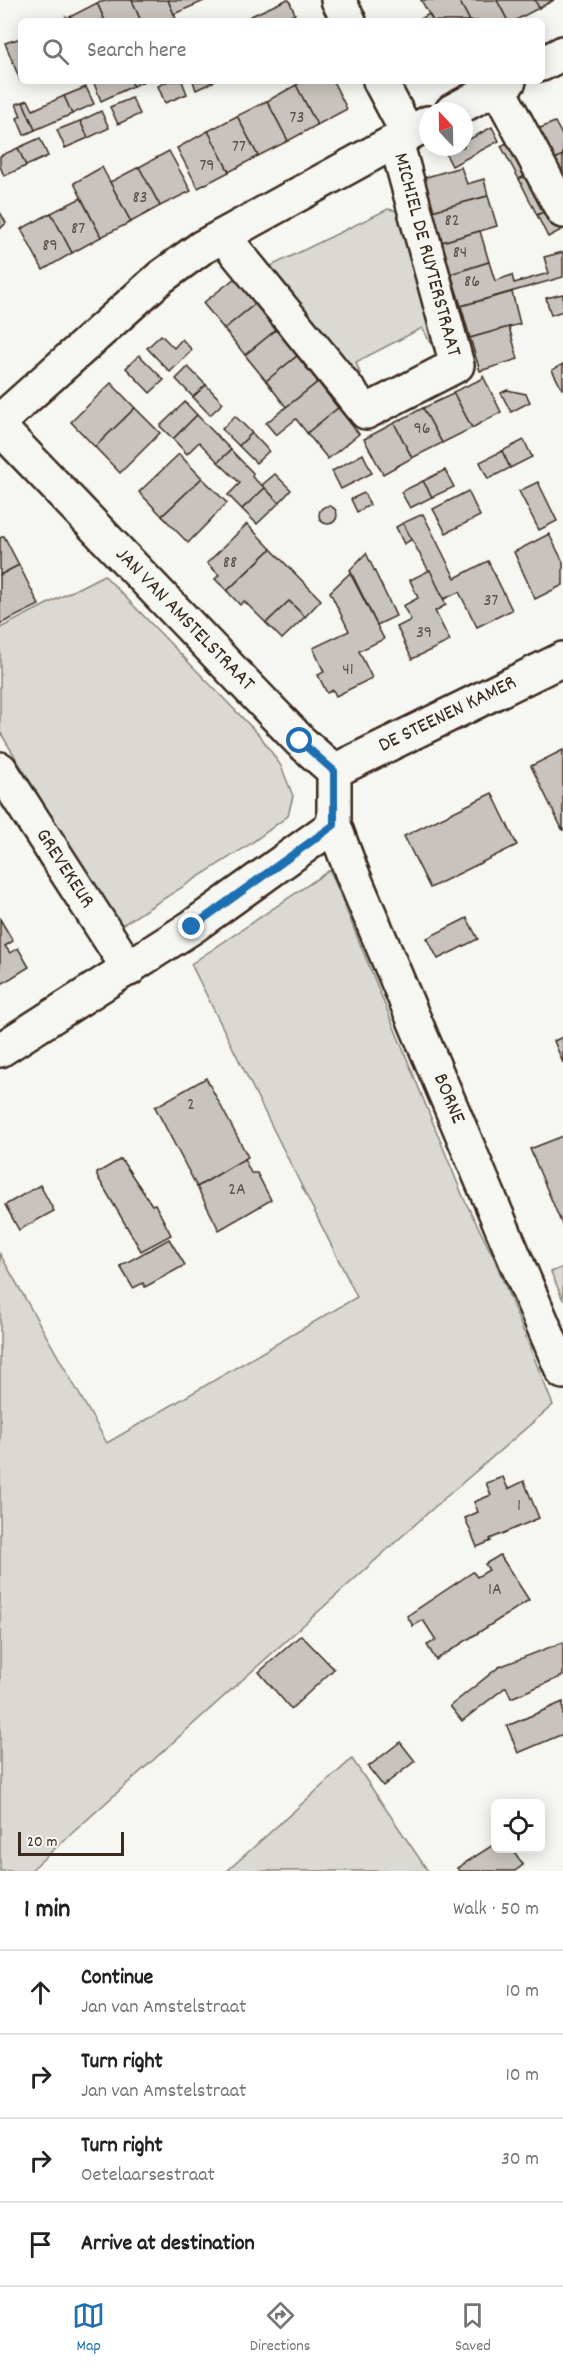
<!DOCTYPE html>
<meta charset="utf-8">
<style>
:root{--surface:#fff;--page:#f6f6f6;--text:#222;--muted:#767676;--line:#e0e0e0;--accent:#1f6fb2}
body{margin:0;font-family:Dekko,sans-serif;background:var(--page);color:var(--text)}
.controls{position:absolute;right:18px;bottom:18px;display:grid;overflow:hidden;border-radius:9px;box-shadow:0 3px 15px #0003}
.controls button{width:54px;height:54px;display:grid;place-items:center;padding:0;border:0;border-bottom:2px solid var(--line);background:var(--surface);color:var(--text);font:30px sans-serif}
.compass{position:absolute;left:419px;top:102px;width:54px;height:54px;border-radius:50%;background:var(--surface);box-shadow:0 3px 15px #0003;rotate:338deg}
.scale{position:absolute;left:18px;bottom:15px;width:106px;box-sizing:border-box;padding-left:6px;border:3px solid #3b2a1e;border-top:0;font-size:16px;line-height:21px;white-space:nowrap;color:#3b2a1e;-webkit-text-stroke:4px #f6f6f2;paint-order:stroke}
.stop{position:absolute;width:18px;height:18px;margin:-14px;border:4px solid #1f6fb2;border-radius:50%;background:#fff}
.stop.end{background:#1f6fb2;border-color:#fff;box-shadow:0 2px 6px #0008}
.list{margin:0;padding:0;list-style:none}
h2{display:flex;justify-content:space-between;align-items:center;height:78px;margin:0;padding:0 24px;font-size:26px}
h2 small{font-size:20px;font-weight:400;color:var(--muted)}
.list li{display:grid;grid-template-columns:39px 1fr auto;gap:18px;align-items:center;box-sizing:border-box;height:84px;padding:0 24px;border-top:2px solid var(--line)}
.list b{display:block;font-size:22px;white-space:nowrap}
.list p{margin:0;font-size:20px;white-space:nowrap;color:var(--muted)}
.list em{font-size:20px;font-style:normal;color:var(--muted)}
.icon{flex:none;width:33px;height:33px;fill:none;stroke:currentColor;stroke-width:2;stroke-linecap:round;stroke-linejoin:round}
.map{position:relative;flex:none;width:563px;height:1871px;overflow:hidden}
.search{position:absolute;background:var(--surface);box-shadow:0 3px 15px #0003;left:18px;right:18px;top:18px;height:66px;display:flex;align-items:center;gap:15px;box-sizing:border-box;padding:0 21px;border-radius:9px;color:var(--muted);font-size:22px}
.sheet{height:414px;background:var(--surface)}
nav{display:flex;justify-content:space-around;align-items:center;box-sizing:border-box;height:84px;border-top:2px solid var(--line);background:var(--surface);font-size:16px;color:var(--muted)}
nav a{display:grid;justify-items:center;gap:3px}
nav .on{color:var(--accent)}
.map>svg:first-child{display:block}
</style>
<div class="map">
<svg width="563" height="1871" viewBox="0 0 563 1871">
<rect width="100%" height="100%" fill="#f6f6f2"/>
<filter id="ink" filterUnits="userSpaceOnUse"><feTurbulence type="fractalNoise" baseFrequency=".0167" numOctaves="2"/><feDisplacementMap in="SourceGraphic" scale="12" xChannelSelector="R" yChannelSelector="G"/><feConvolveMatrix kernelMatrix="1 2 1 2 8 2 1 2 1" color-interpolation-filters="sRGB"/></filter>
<g filter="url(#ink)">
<g fill="#dad9d3" stroke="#8a8278" stroke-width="1.5">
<path d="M 388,209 L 407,213 L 446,347 L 436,352 L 422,328 L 356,362 L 367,393 L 270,284 L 271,266 Z"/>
<path d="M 104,575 L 261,737 L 281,766 L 293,796 L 288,816 L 246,847 L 119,927 L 0,732 L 0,628 Z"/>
<path d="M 330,870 L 464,1199 L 494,1258 L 553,1405 L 439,1503 L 30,1871 L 0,1871 L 0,1254 L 107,1443 L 357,1297 L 191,964 Z"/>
<path d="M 563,1267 L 563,1300 L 551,1272 Z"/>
<path d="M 352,1759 L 428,1871 L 227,1871 Z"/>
</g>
<g fill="#c8c3be" stroke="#3b2a1e" stroke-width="1.5">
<path d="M 110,0 L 132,0 L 141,21 L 105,21 L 97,3 Z"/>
<path d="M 132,0 L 168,0 L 177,21 L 141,21 Z"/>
<path d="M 168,0 L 204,0 L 204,1 L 174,14 Z"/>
<path d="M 286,0 L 289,0 L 295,14 L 279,21 L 253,21 L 251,16 Z"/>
<path d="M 421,0 L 459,0 L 470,21 L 433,21 Z"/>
<path d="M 459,0 L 497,0 L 508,21 L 470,21 Z"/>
<path d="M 497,0 L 535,0 L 539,8 L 514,21 L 508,21 Z"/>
<path d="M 535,0 L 554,0 L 539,8 Z"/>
<path d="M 97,3 L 105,21 L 68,21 L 66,17 L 68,18 Z"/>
<path d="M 429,14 L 433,21 L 417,21 Z"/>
<path d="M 251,16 L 253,21 L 239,21 Z"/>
<path d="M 21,38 L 21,79 L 20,80 L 5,43 Z"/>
<path d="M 93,81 L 131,81 L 133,86 L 101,101 Z"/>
<path d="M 131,81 L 145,81 L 133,86 Z"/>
<path d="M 168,81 L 182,81 L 187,94 L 165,103 L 158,86 Z"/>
<path d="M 193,81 L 215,81 L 196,90 Z"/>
<path d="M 303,81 L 333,81 L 347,109 L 317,125 L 296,85 Z"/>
<path d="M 296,85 L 317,125 L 288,141 L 267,101 Z"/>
<path d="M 86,87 L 94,104 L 72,114 L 64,96 Z"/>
<path d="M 64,96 L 72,114 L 35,130 L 23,102 L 28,100 L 33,110 Z"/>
<path d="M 132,98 L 140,114 L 118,124 L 110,107 Z"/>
<path d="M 267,101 L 288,141 L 258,156 L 237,116 Z"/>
<path d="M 23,102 L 35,130 L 24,135 L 17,118 L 21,116 L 16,104 Z"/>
<path d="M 101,111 L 109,128 L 88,138 L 80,121 Z"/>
<path d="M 237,116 L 258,156 L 229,172 L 208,131 Z"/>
<path d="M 80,121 L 88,138 L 65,148 L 57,130 Z"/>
<path d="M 555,122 L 563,137 L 563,155 L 549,162 L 533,131 Z"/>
<path d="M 492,127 L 499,141 L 452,166 L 445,152 L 455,147 L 464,147 L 464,142 Z"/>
<path d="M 208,131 L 229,172 L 198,188 L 177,148 Z"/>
<path d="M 518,137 L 535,171 L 519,179 L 501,146 Z"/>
<path d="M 40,138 L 48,156 L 26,166 L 18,148 Z"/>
<path d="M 18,148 L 26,166 L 4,176 L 0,166 L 0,156 Z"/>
<path d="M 169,151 L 191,191 L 160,206 L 139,167 Z"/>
<path d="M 563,155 L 563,183 L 549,162 Z"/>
<path d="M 102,167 L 131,222 L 101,237 L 74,183 Z"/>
<path d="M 139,167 L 160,206 L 131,222 L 110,182 Z"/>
<path d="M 461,167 L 467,184 L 484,179 L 488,196 L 432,211 L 423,178 Z"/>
<path d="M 535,171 L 556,206 L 537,215 L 519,179 Z"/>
<path d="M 488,196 L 497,226 L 442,242 L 432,211 Z"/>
<path d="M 81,198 L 101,237 L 72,253 L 51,213 Z"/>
<path d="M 556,206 L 563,220 L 563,229 L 548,237 L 537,215 Z"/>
<path d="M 0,212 L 6,223 L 0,229 Z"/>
<path d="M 51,213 L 72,253 L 43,270 L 21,229 Z"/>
<path d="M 480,231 L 489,262 L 451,274 L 442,242 Z"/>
<path d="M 563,252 L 563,277 L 461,306 L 451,274 L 489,262 L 495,281 L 512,275 L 514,283 L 549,273 L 544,257 Z"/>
<path d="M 235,278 L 255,304 L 224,329 L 203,303 Z"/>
<path d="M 512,292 L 520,324 L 470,338 L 461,306 Z"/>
<path d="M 563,294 L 563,311 L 551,315 L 546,298 Z"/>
<path d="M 255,304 L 276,330 L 245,355 L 224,329 Z"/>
<path d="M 509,327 L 518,359 L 480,371 L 470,338 Z"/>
<path d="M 276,330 L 297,356 L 266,381 L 245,355 Z"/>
<path d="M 161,335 L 174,348 L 182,339 L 192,350 L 170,372 L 147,348 Z"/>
<path d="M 139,355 L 164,380 L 150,393 L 126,368 Z"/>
<path d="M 297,356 L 318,382 L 286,407 L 266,381 Z"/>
<path d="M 563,364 L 563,388 L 562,389 L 552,370 Z"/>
<path d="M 188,367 L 206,385 L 193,397 L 176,379 Z"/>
<path d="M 483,376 L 501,412 L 472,428 L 453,392 L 482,379 Z"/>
<path d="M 318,382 L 338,408 L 307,433 L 296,419 L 276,435 L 266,423 Z"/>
<path d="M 111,383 L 135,408 L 95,447 L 71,422 Z"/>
<path d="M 206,385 L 223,403 L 210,415 L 193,397 Z"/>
<path d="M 507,390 L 526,394 L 530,402 L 511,412 L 501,393 Z"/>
<path d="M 453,392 L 472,428 L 442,443 L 423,408 L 453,394 Z"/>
<path d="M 185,402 L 197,415 L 173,439 L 160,426 Z"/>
<path d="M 135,408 L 160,433 L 120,473 L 95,447 Z"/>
<path d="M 338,408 L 359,434 L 328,459 L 307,433 Z"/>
<path d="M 423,408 L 442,443 L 412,458 L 394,423 Z"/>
<path d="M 197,415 L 231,450 L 218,462 L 199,442 L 187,454 L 173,439 Z"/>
<path d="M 235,416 L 252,433 L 239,446 L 222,429 Z"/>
<path d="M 394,423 L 412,458 L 383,474 L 364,439 Z"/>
<path d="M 252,433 L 269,451 L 256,463 L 239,446 Z"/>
<path d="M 524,440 L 532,457 L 510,468 L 502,451 Z"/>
<path d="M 231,450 L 253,473 L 252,477 L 265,488 L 242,509 L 228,495 L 240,483 L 218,462 Z"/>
<path d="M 502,451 L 510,468 L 488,479 L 480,462 Z"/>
<path d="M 179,454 L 202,478 L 162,516 L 139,492 Z"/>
<path d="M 363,454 L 372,473 L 341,489 L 332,471 Z"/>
<path d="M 445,470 L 454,487 L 432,497 L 423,481 Z"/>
<path d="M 275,474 L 291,490 L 279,503 L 262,485 Z"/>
<path d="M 202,478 L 227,503 L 188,543 L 162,516 Z"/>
<path d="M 423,481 L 432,497 L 410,508 L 401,492 Z"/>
<path d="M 538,482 L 557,521 L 539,530 L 519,491 Z"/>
<path d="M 265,488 L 279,503 L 257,524 L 242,509 Z"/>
<path d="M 468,491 L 480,516 L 446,533 L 433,509 Z"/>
<path d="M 364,493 L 370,505 L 357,512 L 351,499 Z"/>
<circle cx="328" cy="515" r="9"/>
<path d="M 423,514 L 455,578 L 488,561 L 512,610 L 477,627 L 459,592 L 444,599 L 403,523 Z"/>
<path d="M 403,523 L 411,540 L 404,544 L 396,527 Z"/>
<path d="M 247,524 L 271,549 L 227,591 L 215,579 L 219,575 L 207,563 Z"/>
<path d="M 549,534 L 563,562 L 563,585 L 535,599 L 514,552 Z"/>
<path d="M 4,536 L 19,565 L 0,575 L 0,538 Z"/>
<path d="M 271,549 L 321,600 L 305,617 L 289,601 L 266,623 L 244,601 L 240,605 L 227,591 Z"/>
<path d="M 366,553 L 396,616 L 377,625 L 350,570 Z"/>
<path d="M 19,565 L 39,605 L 0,624 L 0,575 Z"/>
<path d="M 430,570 L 446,605 L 435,611 L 450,641 L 412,659 L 397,627 L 411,620 L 403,606 L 418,598 L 410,580 Z"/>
<path d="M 350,573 L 384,639 L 359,651 L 372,678 L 336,696 L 333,690 L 327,693 L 318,675 L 324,672 L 313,648 L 349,631 L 330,592 Z"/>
<path d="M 289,601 L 305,617 L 282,639 L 266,623 Z"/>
<path d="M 563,750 L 563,831 L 531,766 Z"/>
<path d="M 492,793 L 517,845 L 430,888 L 404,836 Z"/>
<path d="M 467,918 L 478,939 L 438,959 L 427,938 Z"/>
<path d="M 0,919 L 13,941 L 5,946 L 10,953 L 18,948 L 29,967 L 0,985 Z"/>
<path d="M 563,1037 L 563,1063 L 554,1041 Z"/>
<path d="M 206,1078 L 248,1157 L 197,1187 L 155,1107 Z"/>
<path d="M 563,1136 L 563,1227 L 530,1149 Z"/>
<path d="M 121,1159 L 152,1205 L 155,1204 L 171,1235 L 141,1251 L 97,1176 L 97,1173 Z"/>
<path d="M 244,1159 L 251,1173 L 257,1173 L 271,1200 L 219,1230 L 197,1187 Z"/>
<path d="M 40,1185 L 54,1211 L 19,1230 L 5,1205 Z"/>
<path d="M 169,1239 L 185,1265 L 145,1287 L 143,1283 L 133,1288 L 120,1266 Z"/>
<path d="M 503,1477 L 508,1489 L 524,1481 L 539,1518 L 490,1539 L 491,1541 L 477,1547 L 465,1518 L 478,1512 L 474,1502 L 491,1495 L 486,1483 Z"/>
<path d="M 500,1555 L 529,1600 L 436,1660 L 427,1645 L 436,1640 L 423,1620 L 413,1626 L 407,1616 L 473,1572 L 477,1577 L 489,1570 L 485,1564 Z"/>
<path d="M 301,1635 L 334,1669 L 291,1709 L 259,1672 Z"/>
<path d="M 563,1642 L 563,1676 L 511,1698 L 506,1687 L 462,1721 L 450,1706 L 499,1667 Z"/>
<path d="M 563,1702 L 563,1734 L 518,1753 L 507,1726 Z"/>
<path d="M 400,1742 L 415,1761 L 383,1786 L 368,1767 Z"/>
<path d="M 496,1843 L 496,1848 L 512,1848 L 523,1865 L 515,1871 L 459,1871 L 457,1868 Z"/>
</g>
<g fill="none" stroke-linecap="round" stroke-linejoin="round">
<g stroke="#3b2a1e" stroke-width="38">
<g id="minor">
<path d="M 338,0 L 349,21"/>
<path d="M 542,64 L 563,53"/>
<path d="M 380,81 L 408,134"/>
<path d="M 497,87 L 563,211"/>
<path d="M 452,111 L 509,81"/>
<path d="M 223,236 L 366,412 L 457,365 L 396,141"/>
<path d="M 0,421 L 161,277 L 201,248 L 428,123"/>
<path d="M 0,428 L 300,741 L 334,771 L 334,825 L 352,873 L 563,1372"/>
<path d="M 0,769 L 129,969"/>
<path d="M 334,771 L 563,659"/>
<path d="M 0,1050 L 192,927 L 334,825"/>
</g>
</g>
<use href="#minor" stroke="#f6f6f2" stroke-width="33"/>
</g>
</g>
<g fill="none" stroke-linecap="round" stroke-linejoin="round" filter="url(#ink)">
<path stroke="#1f6fb2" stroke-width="8" d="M 192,927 L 334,825 L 334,771 L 300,741"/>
</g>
<g text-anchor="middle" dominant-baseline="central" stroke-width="6" stroke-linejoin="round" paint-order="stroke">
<g font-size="18" fill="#5e5046">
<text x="297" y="118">73</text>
<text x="239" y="147">77</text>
<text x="207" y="166">79</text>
<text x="140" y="198">83</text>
<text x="452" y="221">82</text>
<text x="78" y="229">87</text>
<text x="50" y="246">89</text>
<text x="460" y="253">84</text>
<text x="472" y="282">86</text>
<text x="422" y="429">96</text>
<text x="230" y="563">88</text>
<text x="491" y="601">37</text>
<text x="424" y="633">39</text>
<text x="348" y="670">41</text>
<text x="191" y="1105">2</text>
<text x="237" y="1190">2A</text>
<text x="519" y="1506">1</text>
<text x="495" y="1590">1A</text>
</g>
<g font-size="21" fill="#3b2a1e" stroke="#f6f6f2">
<text transform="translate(426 255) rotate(75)">MICHIEL DE RUYTERSTRAAT</text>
<text transform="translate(184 620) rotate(46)">JAN VAN AMSTELSTRAAT</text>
<text transform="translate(448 715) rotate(-26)">DE STEENEN KAMER</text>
<text transform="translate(64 869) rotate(57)">GREVEKEUR</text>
<text transform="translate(448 1099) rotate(67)">BORNE</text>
</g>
</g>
</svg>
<div class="controls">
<button><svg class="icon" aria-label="locate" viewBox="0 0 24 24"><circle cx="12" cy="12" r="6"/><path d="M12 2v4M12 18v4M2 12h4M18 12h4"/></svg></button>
</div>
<svg class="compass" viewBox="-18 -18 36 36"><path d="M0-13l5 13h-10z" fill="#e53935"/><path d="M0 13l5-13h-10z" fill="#767676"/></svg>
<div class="scale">20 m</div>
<div class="stop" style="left:300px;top:741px"></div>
<div class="stop end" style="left:192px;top:927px"></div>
<div class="search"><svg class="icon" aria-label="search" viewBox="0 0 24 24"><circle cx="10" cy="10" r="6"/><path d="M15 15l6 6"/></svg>Search here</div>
</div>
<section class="sheet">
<h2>1 min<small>Walk · 50 m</small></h2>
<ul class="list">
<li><svg class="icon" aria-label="ahead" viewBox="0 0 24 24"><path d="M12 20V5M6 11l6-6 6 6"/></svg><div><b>Continue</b><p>Jan van Amstelstraat</p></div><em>10 m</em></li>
<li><svg class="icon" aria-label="right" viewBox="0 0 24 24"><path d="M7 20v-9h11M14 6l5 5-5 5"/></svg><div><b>Turn right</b><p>Jan van Amstelstraat</p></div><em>10 m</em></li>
<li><svg class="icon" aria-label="right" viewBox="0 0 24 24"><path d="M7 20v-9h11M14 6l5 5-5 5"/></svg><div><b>Turn right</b><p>Oetelaarsestraat</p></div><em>30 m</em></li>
<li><svg class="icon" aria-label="arrive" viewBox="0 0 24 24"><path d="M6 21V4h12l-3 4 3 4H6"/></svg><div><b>Arrive at destination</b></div></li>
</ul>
</section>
<nav>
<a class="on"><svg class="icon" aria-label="map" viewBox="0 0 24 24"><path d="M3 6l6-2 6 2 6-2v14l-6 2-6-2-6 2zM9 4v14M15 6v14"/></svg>Map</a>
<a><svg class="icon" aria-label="directions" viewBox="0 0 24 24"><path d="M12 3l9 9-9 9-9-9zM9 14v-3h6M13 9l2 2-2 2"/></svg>Directions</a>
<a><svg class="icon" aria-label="saved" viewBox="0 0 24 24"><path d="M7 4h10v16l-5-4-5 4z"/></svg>Saved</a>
</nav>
